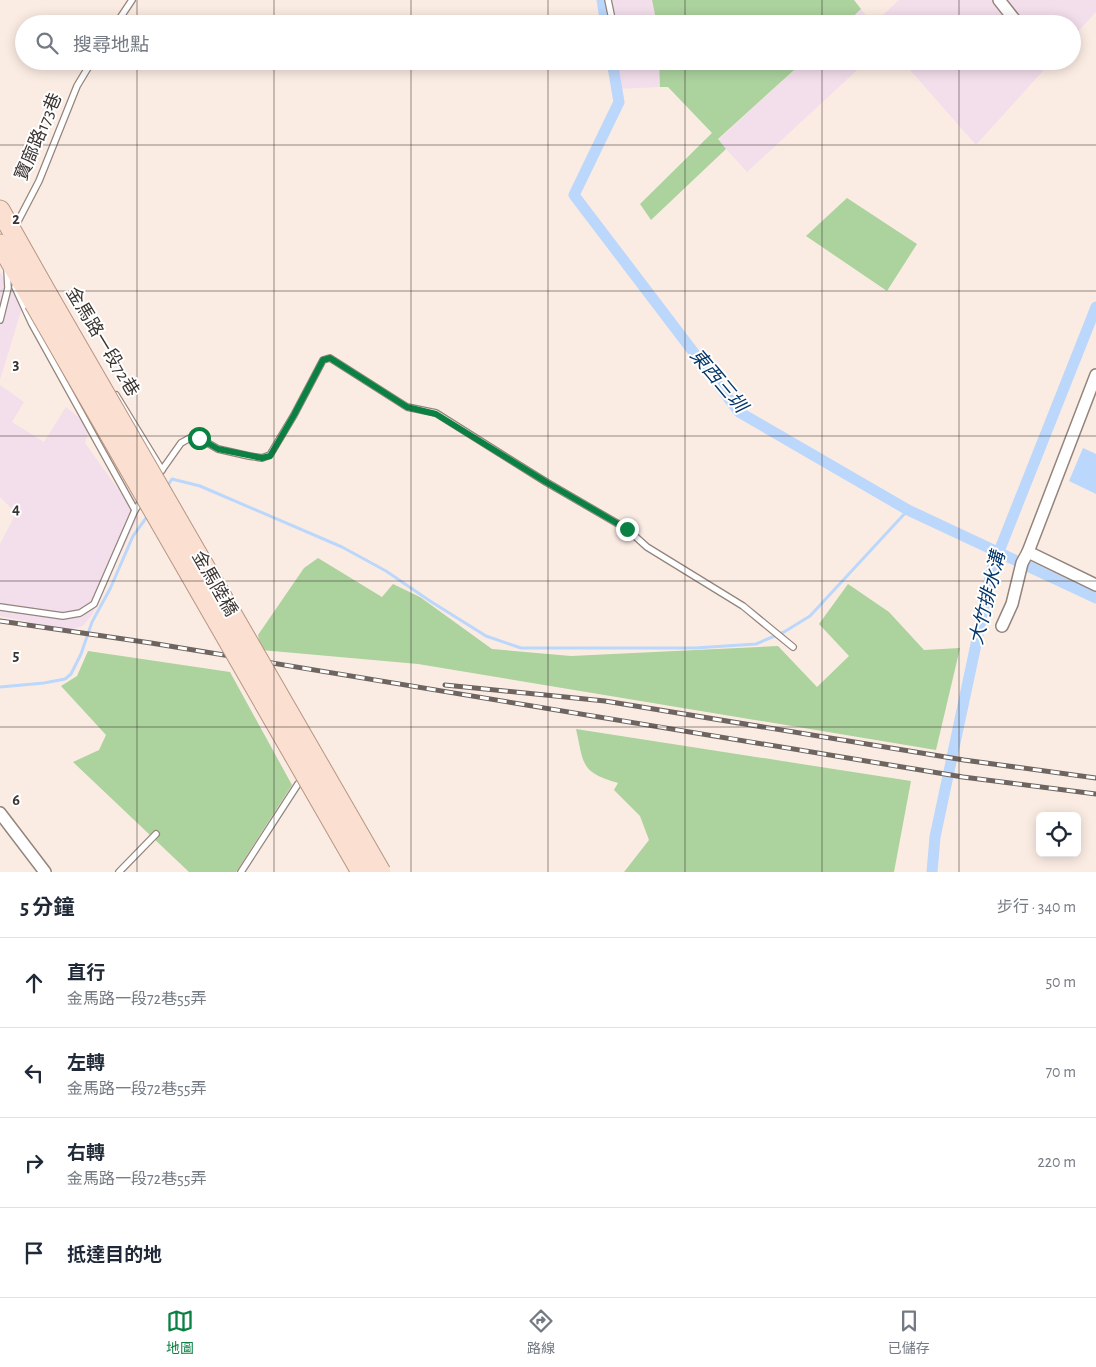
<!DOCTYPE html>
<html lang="zh-TW">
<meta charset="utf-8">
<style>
:root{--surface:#fff;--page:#f2f2f3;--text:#1f2937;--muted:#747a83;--line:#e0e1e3;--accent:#0b8043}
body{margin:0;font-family:"Alegreya Sans","Noto Sans TC",sans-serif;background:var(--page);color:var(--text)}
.controls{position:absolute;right:15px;bottom:15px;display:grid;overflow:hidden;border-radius:8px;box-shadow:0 2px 12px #0003}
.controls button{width:45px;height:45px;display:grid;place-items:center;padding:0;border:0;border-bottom:1px solid var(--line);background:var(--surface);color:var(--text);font:25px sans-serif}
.stop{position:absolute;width:15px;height:15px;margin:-11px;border:4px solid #0b8043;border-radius:50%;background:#fff}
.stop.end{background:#0b8043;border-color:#fff;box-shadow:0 1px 5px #0008}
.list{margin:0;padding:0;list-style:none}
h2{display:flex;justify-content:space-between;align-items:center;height:65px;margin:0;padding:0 20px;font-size:21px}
h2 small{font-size:16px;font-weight:400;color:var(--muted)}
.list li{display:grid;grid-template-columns:32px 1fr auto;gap:15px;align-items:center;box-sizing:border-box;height:90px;padding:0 20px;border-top:1px solid var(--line)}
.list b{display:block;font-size:19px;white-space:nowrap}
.list p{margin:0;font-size:16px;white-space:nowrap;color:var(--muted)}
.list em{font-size:16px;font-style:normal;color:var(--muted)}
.icon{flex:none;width:28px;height:28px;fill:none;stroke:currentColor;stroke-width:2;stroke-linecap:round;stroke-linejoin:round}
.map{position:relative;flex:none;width:1096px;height:872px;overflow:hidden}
.search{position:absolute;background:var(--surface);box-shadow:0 2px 12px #0003;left:15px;right:15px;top:15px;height:55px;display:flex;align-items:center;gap:12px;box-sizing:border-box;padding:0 18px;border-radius:28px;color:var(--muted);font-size:19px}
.sheet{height:425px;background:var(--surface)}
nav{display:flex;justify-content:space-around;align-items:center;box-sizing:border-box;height:70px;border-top:1px solid var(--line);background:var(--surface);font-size:14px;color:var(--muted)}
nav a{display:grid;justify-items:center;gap:2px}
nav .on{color:var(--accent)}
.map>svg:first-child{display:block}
</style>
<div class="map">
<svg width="1096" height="872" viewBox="0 0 1096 872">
<rect width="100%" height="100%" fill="#fbece3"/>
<g fill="#f3deec">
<path d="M 607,0 L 652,0 L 657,24 L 609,24 Z"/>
<path d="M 899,0 L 1096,0 L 1096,12 L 1072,38 L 1072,24 L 845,24 L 861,9 L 873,24 Z"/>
<path d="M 614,61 L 659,61 L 660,87 L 617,89 Z"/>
<path d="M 804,61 L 867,61 L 747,172 L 718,140 Z"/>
<path d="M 902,61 L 1052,61 L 976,145 Z"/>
<path d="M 0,272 L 22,308 L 0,380 Z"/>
<path d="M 0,385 L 24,402 L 12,422 L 44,442 L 66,407 L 90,427 L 85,443 L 138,517 L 92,615 L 83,626 L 69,630 L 0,616 L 0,544 L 16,513 L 0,497 Z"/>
</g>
<g fill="#acd29e">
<path d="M 652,0 L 854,0 L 861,9 L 845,24 L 657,24 Z"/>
<path d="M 659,61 L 804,61 L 718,139 L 726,149 L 651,220 L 640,204 L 712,133 L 668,87 L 660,87 Z"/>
<path d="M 847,198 L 917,244 L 887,291 L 806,236 Z"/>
<path d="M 318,558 L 382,597 L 393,584 L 420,597 L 492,649 L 571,656 L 778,646 L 817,687 L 849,656 L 819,624 L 848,584 L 889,612 L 924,650 L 960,648 L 936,750 L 418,664 L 261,650 L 258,635 L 304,568 Z"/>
<path d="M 88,651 L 230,672 L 292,785 L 236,872 L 189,872 L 73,762 L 99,750 L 106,735 L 61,686 L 77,676 Z"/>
<path d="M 576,729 L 911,781 L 894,872 L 624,872 L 649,840 L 640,816 L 614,790 L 618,783 C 580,772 584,764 576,729 Z"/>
</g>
<path fill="#bbd7fb" d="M 1083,448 L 1096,454 L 1096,494 L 1069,481 Z"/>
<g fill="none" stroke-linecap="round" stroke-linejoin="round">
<g stroke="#bbd7fb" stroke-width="3">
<path d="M 166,488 L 172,479 L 200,486 L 342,547 L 386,571 L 430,601 L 486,636 L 521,648 L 695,648 L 756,644 L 784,632 L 810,616 L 908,510"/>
<path d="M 0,687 L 44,683 L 65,679 L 71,674 L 81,654 L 92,622 L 110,589 L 133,536 L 149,514"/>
</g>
<g stroke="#bbd7fb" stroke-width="11">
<path d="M 602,0 L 606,24"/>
<path d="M 612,61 L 619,102 L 574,195 L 739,412 L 908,510 L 1096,598"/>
<path d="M 932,872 L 935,837 L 992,569 L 1096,307"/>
</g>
<g stroke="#93847c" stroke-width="8">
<g id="lane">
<path d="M 608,0 L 613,24"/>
<path d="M 116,24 L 132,0"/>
<path d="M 14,229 L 39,181 L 77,86 L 92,61"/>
<path d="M 15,287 L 32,324 L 135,510"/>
<path d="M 0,320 L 8,288 L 7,269"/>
<path d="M 116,395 L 162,470"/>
<path d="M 157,477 L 181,443 L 190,438 L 199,438 L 218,449 L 249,456 L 262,458 L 270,455 L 294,415 L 323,360 L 330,358 L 407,407 L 436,413 L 546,482 L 627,529 L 647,547 L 743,606 L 793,647"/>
<path d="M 0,607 L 63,616 L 80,613 L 94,604 L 135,510 L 142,500"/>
<path d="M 119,872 L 156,834"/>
<path d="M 241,872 L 298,784"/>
</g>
</g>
<g stroke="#93847c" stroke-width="14">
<g id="street">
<path d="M 999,0 L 1018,24"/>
<path d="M 1028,552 L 1096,585"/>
<path d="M 1002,626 L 1012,604 L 1022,563 L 1028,552 L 1096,375"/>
<path d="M 0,813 L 45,872"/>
</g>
</g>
<g stroke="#b69584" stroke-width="21">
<g id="primary">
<path d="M 0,210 L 48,295"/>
<path d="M 0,244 L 34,303"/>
</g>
</g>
<use href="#lane" stroke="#fff" stroke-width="5.5"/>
<use href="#street" stroke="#fff" stroke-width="11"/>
<use href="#primary" stroke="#fbdfd0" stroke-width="19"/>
<g stroke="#6e6561" stroke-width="5">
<g id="rail">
<path d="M 0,621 L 151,643 L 963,777 L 1096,794"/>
<path d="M 445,685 L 605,701 L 964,760 L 1096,778"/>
</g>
</g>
<use href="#rail" stroke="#fff" stroke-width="3" stroke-dasharray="9" stroke-linecap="butt"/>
<g stroke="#b69584" stroke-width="21" stroke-linecap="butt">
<g id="primary-bridge">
<path d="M 48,295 L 381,872"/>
<path d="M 34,303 L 361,872"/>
</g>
</g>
<use href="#primary-bridge" stroke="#fbdfd0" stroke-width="19"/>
</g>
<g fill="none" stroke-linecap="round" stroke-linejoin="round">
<path stroke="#0b8043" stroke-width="6" d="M 199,438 L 218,449 L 262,458 L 270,456 L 294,415 L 323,360 L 330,358 L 407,407 L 436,414 L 546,482 L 627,529"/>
</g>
<path fill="none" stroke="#3b3532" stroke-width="1" stroke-opacity="0.55" d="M 137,0 L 137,24M 274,0 L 274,24M 411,0 L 411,24M 548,0 L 548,24M 685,0 L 685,24M 822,0 L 822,24M 959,0 L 959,24M 137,61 L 137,872M 274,61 L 274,872M 411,61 L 411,872M 548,61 L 548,872M 685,61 L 685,872M 822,61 L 822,872M 959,61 L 959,872M 0,145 L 1096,145M 0,291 L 1096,291M 0,436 L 1096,436M 0,581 L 1096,581M 0,727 L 1096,727"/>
<g text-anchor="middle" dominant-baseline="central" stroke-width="4" stroke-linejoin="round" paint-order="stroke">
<g font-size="18" fill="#3b3532" stroke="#fff">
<text transform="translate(39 137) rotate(-67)">寶廍路173巷</text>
<text transform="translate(102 342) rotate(59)">金馬路一段72巷</text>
<text transform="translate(214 584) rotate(60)">金馬陸橋</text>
</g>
<g font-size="19" font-style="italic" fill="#05376a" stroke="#fff">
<text transform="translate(718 381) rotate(50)">東西三圳</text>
<text transform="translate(988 598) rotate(-76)">大竹排水溝</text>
</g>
</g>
<g font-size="16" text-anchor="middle" font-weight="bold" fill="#3b3532" stroke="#fff" stroke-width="4" stroke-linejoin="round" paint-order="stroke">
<text x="16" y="224">2</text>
<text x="16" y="369">3</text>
<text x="16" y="514">4</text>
<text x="16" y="660">5</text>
<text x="16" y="805">6</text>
</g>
</svg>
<div class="controls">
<button><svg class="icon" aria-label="locate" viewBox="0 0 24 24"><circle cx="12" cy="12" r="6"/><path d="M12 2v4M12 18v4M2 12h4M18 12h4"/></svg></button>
</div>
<div class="stop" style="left:199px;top:438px"></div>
<div class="stop end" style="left:627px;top:529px"></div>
<div class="search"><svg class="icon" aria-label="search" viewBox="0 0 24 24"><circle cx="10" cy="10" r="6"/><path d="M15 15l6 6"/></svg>搜尋地點</div>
</div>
<section class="sheet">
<h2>5 分鐘<small>步行 · 340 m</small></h2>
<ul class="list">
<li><svg class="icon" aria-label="ahead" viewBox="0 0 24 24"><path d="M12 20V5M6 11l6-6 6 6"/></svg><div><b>直行</b><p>金馬路一段72巷55弄</p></div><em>50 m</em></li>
<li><svg class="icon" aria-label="left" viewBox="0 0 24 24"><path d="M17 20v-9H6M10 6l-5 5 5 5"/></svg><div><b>左轉</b><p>金馬路一段72巷55弄</p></div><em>70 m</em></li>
<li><svg class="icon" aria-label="right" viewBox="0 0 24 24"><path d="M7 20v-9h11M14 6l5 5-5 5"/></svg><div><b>右轉</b><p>金馬路一段72巷55弄</p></div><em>220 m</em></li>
<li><svg class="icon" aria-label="arrive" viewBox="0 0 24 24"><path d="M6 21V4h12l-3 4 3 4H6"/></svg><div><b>抵達目的地</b></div></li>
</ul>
</section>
<nav>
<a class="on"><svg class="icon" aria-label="map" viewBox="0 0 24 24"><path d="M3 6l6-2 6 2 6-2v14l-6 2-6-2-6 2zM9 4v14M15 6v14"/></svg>地圖</a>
<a><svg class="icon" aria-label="directions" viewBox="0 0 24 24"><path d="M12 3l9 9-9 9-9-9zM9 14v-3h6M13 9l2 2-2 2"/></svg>路線</a>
<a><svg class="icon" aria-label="saved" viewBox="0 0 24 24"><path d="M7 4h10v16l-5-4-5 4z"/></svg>已儲存</a>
</nav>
